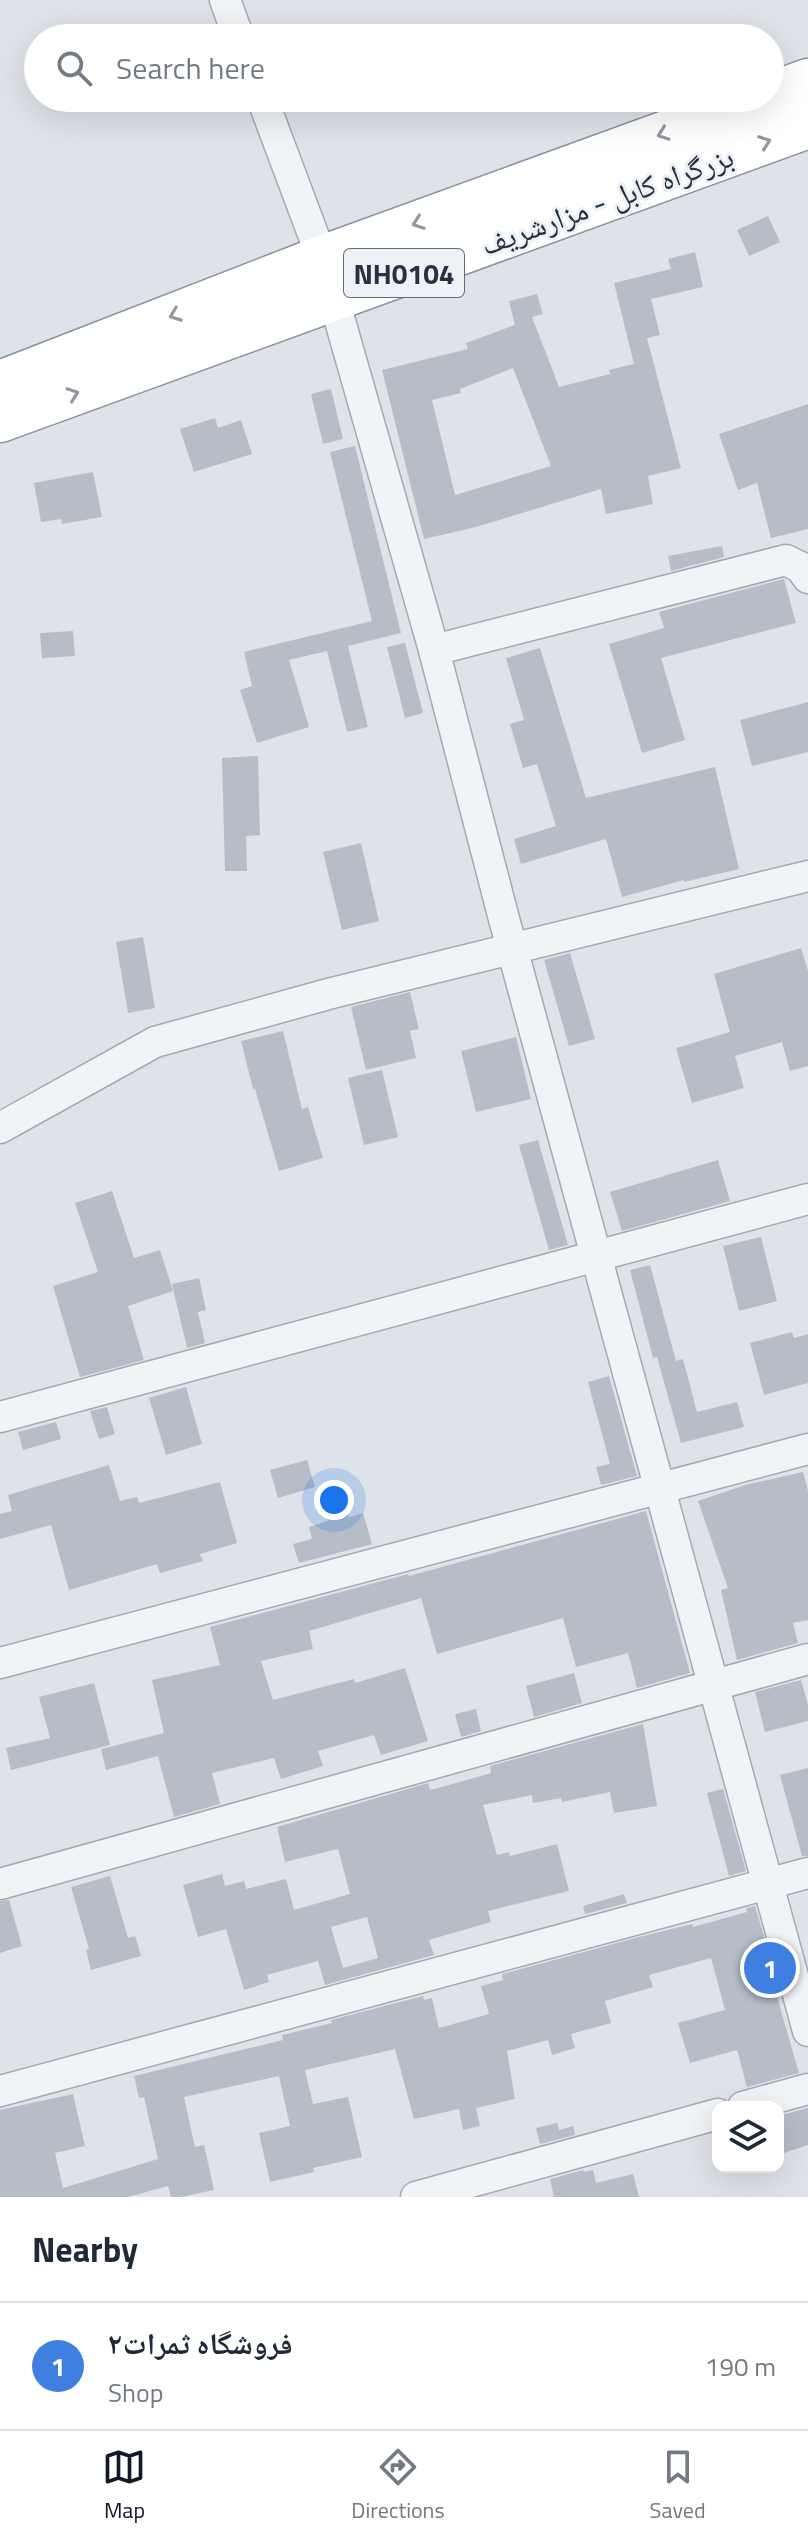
<!DOCTYPE html>
<meta charset="utf-8">
<style>
:root{--surface:#fff;--page:#f6f6f7;--text:#1f2937;--muted:#747a83;--line:#e0e1e3;--accent:#111827}
body{margin:0;font-family:"Titillium Web","Noto Naskh Arabic",sans-serif;background:var(--page);color:var(--text)}
.controls{position:absolute;right:24px;bottom:24px;display:grid;overflow:hidden;border-radius:16px;box-shadow:0 8px 32px #0002}
.controls button{width:72px;height:72px;display:grid;place-items:center;padding:0;border:0;border-bottom:2px solid var(--line);background:var(--surface);color:var(--text);font:40px sans-serif}
.you{position:absolute;left:334px;top:1500px;width:28px;height:28px;margin:-20px;border:6px solid #fff;border-radius:50%;background:#1a73e8;box-shadow:0 0 0 12px #1a73e833}
.badge{display:grid;place-items:center;width:52px;height:52px;border-radius:50%;background:var(--accent);color:#fff;font-size:26px;font-weight:700}
.pin{position:absolute;translate:-50% -50%;border:4px solid #fff;box-shadow:0 2px 8px #0006}
.list{margin:0;padding:0;list-style:none}
h2{display:flex;justify-content:space-between;align-items:center;height:104px;margin:0;padding:0 32px;font-size:34px}
h2 small{font-size:26px;font-weight:400;color:var(--muted)}
.list li{display:grid;grid-template-columns:52px 1fr auto;gap:24px;align-items:center;box-sizing:border-box;height:128px;padding:0 32px;border-top:2px solid var(--line)}
.list b{display:block;font-size:30px;white-space:nowrap}
.list p{margin:0;font-size:26px;white-space:nowrap;color:var(--muted)}
.list em{font-size:26px;font-style:normal;color:var(--muted)}
.icon{flex:none;width:44px;height:44px;fill:none;stroke:currentColor;stroke-width:2;stroke-linecap:round;stroke-linejoin:round}
.map{position:relative;flex:none;width:808px;height:2197px;overflow:hidden}
.search{position:absolute;background:var(--surface);box-shadow:0 8px 32px #0002;left:24px;right:24px;top:24px;height:88px;display:flex;align-items:center;gap:20px;box-sizing:border-box;padding:0 28px;border-radius:44px;color:var(--muted);font-size:30px}
.sheet{height:232px;background:var(--surface)}
nav{display:flex;justify-content:space-around;align-items:center;box-sizing:border-box;height:112px;border-top:2px solid var(--line);background:var(--surface);font-size:22px;color:var(--muted)}
nav a{display:grid;justify-items:center;gap:4px}
nav .on{color:var(--accent)}
.map>svg:first-child{display:block}
</style>
<div class="map">
<svg width="808" height="2197" viewBox="0 0 808 2197">
<rect width="100%" height="100%" fill="#dfe3e9"/>
<g fill="#b6bdc6" fill-rule="evenodd">
<path d="M 768,216 L 780,242 L 749,256 L 737,230 Z"/>
<path d="M 695,252 L 703,287 L 651,299 L 660,335 L 647,338 L 681,468 L 648,476 L 653,504 L 606,514 L 601,489 L 476,527 L 424,539 L 382,370 L 468,349 L 466,343 L 515,325 L 509,301 L 537,294 L 543,314 L 532,317 L 559,387 L 610,374 L 609,370 L 634,364 L 614,283 L 671,269 L 668,259 ZM 513,368 L 551,466 L 455,495 L 432,400 L 461,393 L 460,389 Z"/>
<path d="M 331,389 L 343,439 L 323,444 L 311,394 Z"/>
<path d="M 808,404 L 808,529 L 771,538 L 757,483 L 738,490 L 719,434 Z"/>
<path d="M 215,418 L 218,428 L 241,420 L 252,454 L 194,472 L 180,429 Z"/>
<path d="M 355,446 L 401,633 L 348,646 L 368,727 L 347,732 L 327,651 L 289,660 L 309,727 L 257,743 L 240,690 L 252,686 L 244,652 L 372,621 L 330,452 Z"/>
<path d="M 93,472 L 102,517 L 62,524 L 61,519 L 41,522 L 34,483 Z"/>
<path d="M 722,546 L 724,557 L 671,571 L 668,556 Z"/>
<path d="M 784,579 L 796,623 L 661,658 L 685,740 L 642,753 L 609,644 L 664,628 L 659,612 Z"/>
<path d="M 73,631 L 75,656 L 42,658 L 40,633 Z"/>
<path d="M 405,643 L 423,713 L 405,718 L 387,647 Z"/>
<path d="M 540,648 L 586,798 L 715,767 L 739,869 L 684,882 L 684,880 L 622,897 L 606,839 L 521,864 L 514,839 L 556,826 L 537,764 L 523,768 L 510,724 L 524,720 L 506,658 Z"/>
<path d="M 808,702 L 808,752 L 752,766 L 740,720 Z"/>
<path d="M 258,756 L 260,835 L 246,836 L 247,871 L 225,871 L 222,758 Z"/>
<path d="M 361,843 L 379,921 L 342,930 L 323,852 Z"/>
<path d="M 143,937 L 155,1008 L 128,1013 L 116,942 Z"/>
<path d="M 801,948 L 808,971 L 808,1066 L 790,1071 L 782,1042 L 735,1056 L 744,1088 L 692,1103 L 676,1048 L 730,1032 L 714,974 Z"/>
<path d="M 570,953 L 595,1039 L 569,1046 L 544,960 Z"/>
<path d="M 410,992 L 419,1029 L 410,1031 L 416,1058 L 366,1070 L 351,1007 Z"/>
<path d="M 283,1031 L 302,1109 L 308,1107 L 323,1158 L 279,1171 L 255,1089 L 253,1089 L 241,1041 Z"/>
<path d="M 516,1037 L 531,1099 L 476,1112 L 461,1051 Z"/>
<path d="M 382,1070 L 398,1137 L 364,1145 L 348,1078 Z"/>
<path d="M 538,1140 L 568,1245 L 549,1250 L 519,1145 Z"/>
<path d="M 718,1160 L 730,1201 L 622,1231 L 610,1192 Z"/>
<path d="M 112,1191 L 134,1258 L 160,1250 L 173,1291 L 128,1306 L 144,1360 L 80,1377 L 53,1286 L 98,1272 L 75,1203 Z"/>
<path d="M 761,1237 L 777,1301 L 739,1311 L 723,1246 Z"/>
<path d="M 650,1265 L 676,1361 L 683,1359 L 697,1412 L 737,1402 L 744,1427 L 681,1443 L 657,1357 L 653,1358 L 630,1270 Z"/>
<path d="M 199,1278 L 206,1310 L 198,1312 L 205,1343 L 187,1348 L 172,1284 Z"/>
<path d="M 792,1332 L 794,1338 L 808,1334 L 808,1383 L 764,1395 L 750,1343 Z"/>
<path d="M 609,1376 L 637,1476 L 601,1485 L 596,1467 L 610,1464 L 588,1382 Z"/>
<path d="M 186,1387 L 202,1444 L 166,1455 L 149,1398 Z"/>
<path d="M 107,1407 L 115,1434 L 99,1439 L 90,1411 Z"/>
<path d="M 56,1422 L 61,1439 L 23,1450 L 18,1432 Z"/>
<path d="M 307,1460 L 315,1487 L 278,1498 L 270,1470 Z"/>
<path d="M 109,1465 L 120,1501 L 137,1497 L 139,1503 L 220,1482 L 237,1543 L 200,1554 L 203,1561 L 160,1573 L 157,1564 L 69,1590 L 51,1525 L 0,1539 L 0,1514 L 12,1511 L 8,1495 Z"/>
<path d="M 803,1472 L 808,1491 L 808,1620 L 793,1623 L 798,1643 L 737,1660 L 721,1590 L 728,1588 L 698,1501 L 745,1485 Z"/>
<path d="M 345,1504 L 349,1517 L 363,1513 L 372,1544 L 299,1563 L 293,1544 L 312,1539 L 309,1527 L 328,1521 L 325,1510 Z"/>
<path d="M 646,1511 L 690,1673 L 637,1688 L 628,1653 L 576,1667 L 563,1618 L 437,1654 L 421,1598 L 309,1631 L 313,1649 L 261,1661 L 273,1700 L 354,1679 L 355,1683 L 405,1668 L 428,1741 L 381,1755 L 374,1735 L 318,1751 L 323,1766 L 281,1779 L 274,1758 L 212,1773 L 220,1804 L 174,1817 L 158,1756 L 106,1770 L 101,1749 L 164,1733 L 152,1680 L 220,1665 L 210,1627 L 408,1574 L 409,1576 Z"/>
<path d="M 574,1673 L 582,1703 L 534,1717 L 526,1686 Z"/>
<path d="M 801,1680 L 808,1705 L 808,1721 L 765,1732 L 755,1692 Z"/>
<path d="M 94,1683 L 110,1745 L 11,1770 L 6,1748 L 50,1738 L 39,1697 Z"/>
<path d="M 476,1709 L 481,1731 L 461,1737 L 455,1714 Z"/>
<path d="M 643,1724 L 657,1806 L 614,1813 L 610,1792 L 562,1802 L 561,1798 L 533,1803 L 532,1795 L 483,1805 L 497,1855 L 509,1852 L 510,1856 L 557,1844 L 569,1891 L 488,1911 L 491,1922 L 429,1940 L 434,1955 L 325,1985 L 318,1961 L 267,1975 L 269,1982 L 244,1990 L 226,1929 L 198,1937 L 183,1885 L 222,1874 L 225,1886 L 244,1881 L 246,1889 L 286,1879 L 294,1910 L 350,1894 L 338,1849 L 285,1862 L 277,1827 L 428,1783 L 430,1790 L 442,1787 L 491,1773 L 490,1766 ZM 367,1917 L 378,1958 L 343,1968 L 331,1927 Z"/>
<path d="M 808,1768 L 808,1856 L 802,1856 L 780,1775 Z"/>
<path d="M 723,1789 L 746,1871 L 729,1876 L 707,1793 Z"/>
<path d="M 110,1876 L 128,1938 L 135,1936 L 141,1956 L 91,1970 L 86,1950 L 89,1949 L 71,1887 Z"/>
<path d="M 624,1894 L 627,1903 L 585,1914 L 583,1906 Z"/>
<path d="M 9,1900 L 22,1946 L 0,1953 L 0,1901 Z"/>
<path d="M 755,1906 L 765,1940 L 761,1941 L 799,2073 L 747,2087 L 737,2050 L 690,2063 L 678,2023 L 725,2010 L 711,1958 L 649,1975 L 653,1987 L 605,2001 L 611,2023 L 571,2034 L 575,2048 L 552,2055 L 548,2040 L 507,2051 L 515,2099 L 476,2108 L 480,2126 L 463,2130 L 459,2109 L 414,2119 L 395,2049 L 305,2070 L 313,2104 L 348,2097 L 362,2157 L 313,2168 L 314,2172 L 270,2182 L 259,2133 L 290,2126 L 279,2076 L 184,2097 L 195,2147 L 204,2145 L 214,2190 L 181,2197 L 171,2197 L 168,2186 L 128,2197 L 0,2197 L 0,2110 L 73,2094 L 85,2146 L 55,2153 L 63,2188 L 158,2159 L 144,2097 L 139,2098 L 134,2076 L 283,2040 L 282,2035 L 332,2023 L 331,2020 L 423,1996 L 424,2000 L 432,1998 L 439,2028 L 489,2014 L 481,1986 L 503,1980 L 502,1974 L 639,1937 L 692,1924 L 693,1927 L 747,1912 L 746,1908 Z"/>
<path d="M 808,2108 L 808,2145 L 778,2155 L 778,2116 Z"/>
<path d="M 557,2123 L 559,2130 L 573,2126 L 575,2135 L 540,2144 L 536,2128 Z"/>
<path d="M 583,2170 L 584,2172 L 593,2170 L 596,2183 L 633,2174 L 639,2197 L 554,2197 L 550,2179 Z"/>
</g>
<g fill="none" stroke-linecap="round" stroke-linejoin="round">
<g stroke="#a4aab3" stroke-width="33">
<g id="minor">
<path d="M 225,0 L 239,38"/>
<path d="M 262,98 L 322,258 L 434,650 L 504,919 L 808,2031"/>
<path d="M 434,650 L 786,560 L 800,567 L 808,578"/>
<path d="M 0,1128 L 155,1042 L 332,993 L 808,876"/>
<path d="M 0,1417 L 808,1199"/>
<path d="M 0,1663 L 808,1449"/>
<path d="M 0,1884 L 808,1659"/>
<path d="M 0,2091 L 808,1873"/>
<path d="M 743,2107 L 808,2089"/>
<path d="M 416,2197 L 718,2114"/>
</g>
</g>
<g stroke="#8692a0" stroke-width="47">
<g id="highway">
<path d="M 770,95 L 808,81"/>
<path d="M 0,383 L 322,258 L 762,98"/>
<path d="M 0,420 L 808,126"/>
</g>
</g>
<use href="#minor" stroke="#f1f4f7" stroke-width="30"/>
<use href="#highway" stroke="#fff" stroke-width="44"/>
</g>
<defs><path id="oneway-chevron" d="M-2-3.5L2.5 0L-2 3.5" fill="none" stroke-width="1.6" stroke-linecap="round" stroke-linejoin="round" transform="scale(2)"/></defs>
<g stroke="#9398a0">
<use href="#oneway-chevron" transform="translate(663 134) rotate(160)"/>
<use href="#oneway-chevron" transform="translate(765 142) rotate(-20)"/>
<use href="#oneway-chevron" transform="translate(418 223) rotate(160)"/>
<use href="#oneway-chevron" transform="translate(175 315) rotate(159)"/>
<use href="#oneway-chevron" transform="translate(73 394) rotate(-20)"/>
</g>
<g text-anchor="middle" dominant-baseline="central" stroke-width="6" stroke-linejoin="round" paint-order="stroke">
<rect fill="#eef2f6" stroke="#636c77" stroke-width="2" x="344" y="249" width="120" height="48" rx="6"/>
<g font-size="28" font-weight="bold" fill="#273240">
<text x="404" y="273">NH0104</text>
</g>
<g font-size="30" fill="#273240" stroke="#eef2f6">
<text transform="translate(607 200) rotate(-20)">بزرگراه کابل - مزارشریف</text>
</g>
</g>
</svg>
<div class="controls">
<button><svg class="icon" aria-label="layers" viewBox="0 0 24 24"><path d="M12 4l9 5-9 5-9-5zM3 14l9 5 9-5"/></svg></button>
</div>
<div class="you"></div>
<div class="pin badge" style="left:770px;top:1968px;background:#3f7fe0">1</div>
<div class="search"><svg class="icon" aria-label="search" viewBox="0 0 24 24"><circle cx="10" cy="10" r="6"/><path d="M15 15l6 6"/></svg>Search here</div>
</div>
<section class="sheet">
<h2>Nearby<small></small></h2>
<ul class="list">
<li><span class="badge" style="background:#3f7fe0">1</span><div><b>فروشگاه ثمرات٢</b><p>Shop</p></div><em>190 m</em></li>
</ul>
</section>
<nav>
<a class="on"><svg class="icon" aria-label="map" viewBox="0 0 24 24"><path d="M3 6l6-2 6 2 6-2v14l-6 2-6-2-6 2zM9 4v14M15 6v14"/></svg>Map</a>
<a><svg class="icon" aria-label="directions" viewBox="0 0 24 24"><path d="M12 3l9 9-9 9-9-9zM9 14v-3h6M13 9l2 2-2 2"/></svg>Directions</a>
<a><svg class="icon" aria-label="saved" viewBox="0 0 24 24"><path d="M7 4h10v16l-5-4-5 4z"/></svg>Saved</a>
</nav>
